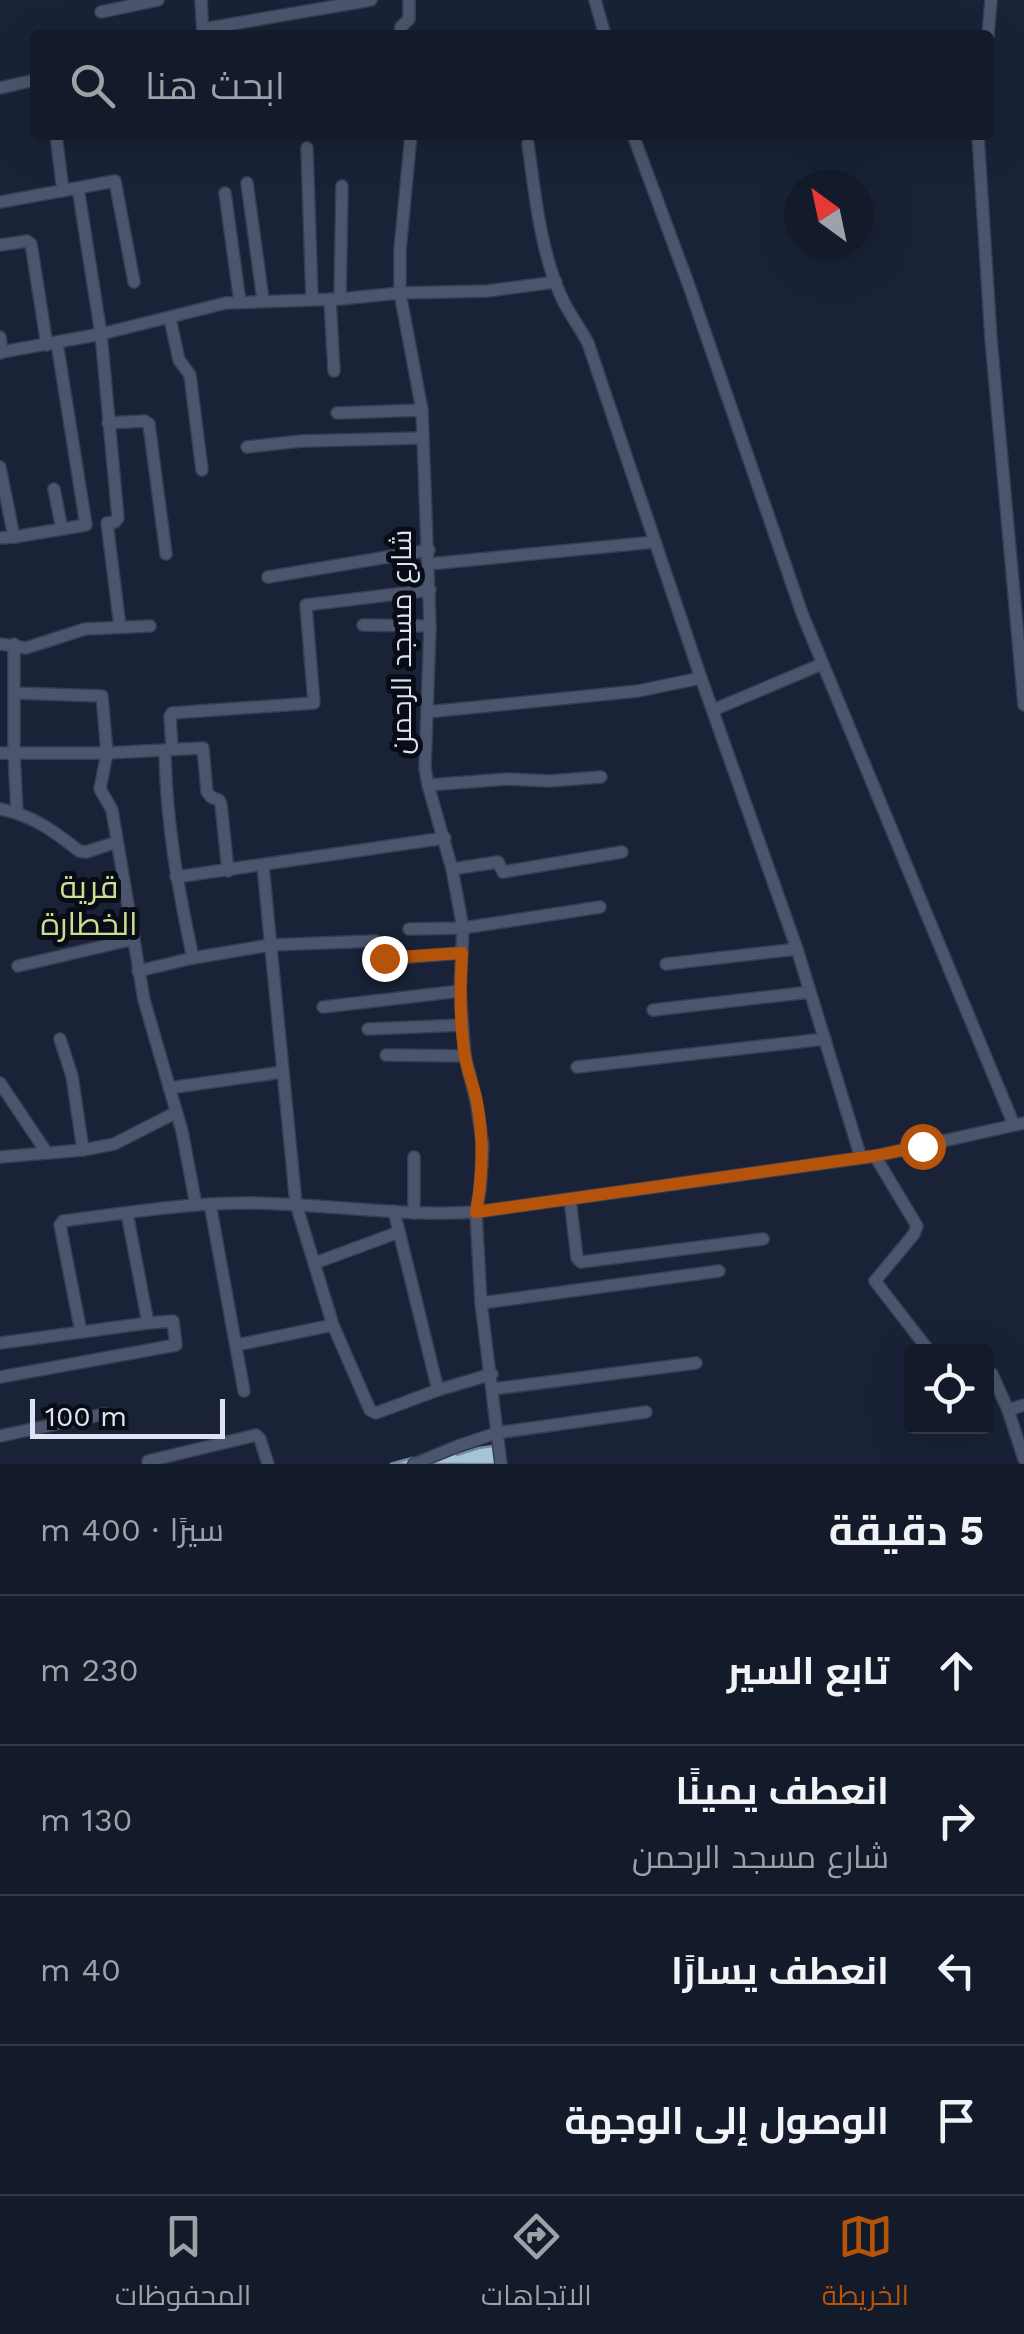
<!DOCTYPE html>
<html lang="ar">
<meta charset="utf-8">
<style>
:root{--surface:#131a29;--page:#1c2331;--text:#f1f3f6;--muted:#9da1a8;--line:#323846;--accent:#b45309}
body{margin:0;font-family:"Work Sans",Cairo,sans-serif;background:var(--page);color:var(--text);direction:rtl}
.controls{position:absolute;right:30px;bottom:30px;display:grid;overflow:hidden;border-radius:10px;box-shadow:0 10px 40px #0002}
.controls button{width:90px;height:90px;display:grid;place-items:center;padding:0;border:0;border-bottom:2px solid var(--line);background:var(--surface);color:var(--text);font:50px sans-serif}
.compass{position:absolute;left:784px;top:170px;width:90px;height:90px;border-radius:50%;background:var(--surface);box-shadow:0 10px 40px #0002;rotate:327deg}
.scale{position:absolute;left:30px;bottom:25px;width:195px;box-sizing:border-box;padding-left:10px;border:5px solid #dde3f2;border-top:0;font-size:28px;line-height:35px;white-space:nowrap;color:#dde3f2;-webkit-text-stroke:8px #080c15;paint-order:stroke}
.stop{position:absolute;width:30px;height:30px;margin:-22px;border:8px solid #b45309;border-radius:50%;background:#fff}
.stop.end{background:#b45309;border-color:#fff;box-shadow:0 2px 10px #0008}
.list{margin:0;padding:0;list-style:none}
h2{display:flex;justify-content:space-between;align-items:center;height:130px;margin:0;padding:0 40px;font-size:42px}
h2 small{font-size:32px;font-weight:400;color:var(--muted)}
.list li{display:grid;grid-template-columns:65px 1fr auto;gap:30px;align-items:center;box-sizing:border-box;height:150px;padding:0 40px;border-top:2px solid var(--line)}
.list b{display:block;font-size:38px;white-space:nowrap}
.list p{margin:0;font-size:32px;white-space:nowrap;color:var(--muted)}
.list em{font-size:32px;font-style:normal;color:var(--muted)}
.icon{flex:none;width:55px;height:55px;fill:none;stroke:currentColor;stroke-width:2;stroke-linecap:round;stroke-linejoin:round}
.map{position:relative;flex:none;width:1024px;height:1464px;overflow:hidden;direction:ltr}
.search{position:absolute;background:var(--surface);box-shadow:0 10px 40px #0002;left:30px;right:30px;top:30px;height:110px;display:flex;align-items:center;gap:25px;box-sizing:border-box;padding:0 35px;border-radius:10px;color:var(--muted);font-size:38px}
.sheet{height:730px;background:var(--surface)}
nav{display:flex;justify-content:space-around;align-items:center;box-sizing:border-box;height:140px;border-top:2px solid var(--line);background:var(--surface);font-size:28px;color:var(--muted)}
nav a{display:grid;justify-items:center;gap:5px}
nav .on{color:var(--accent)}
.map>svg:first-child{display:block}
</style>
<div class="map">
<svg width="1024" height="1464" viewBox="0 0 1024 1464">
<rect width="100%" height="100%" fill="#192237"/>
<path fill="#a6c4d8" stroke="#748997" stroke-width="2.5" d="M 499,1445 L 502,1464 L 390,1464 L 412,1458 L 413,1460 L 425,1461 L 455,1449 L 457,1455 L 479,1448 Z"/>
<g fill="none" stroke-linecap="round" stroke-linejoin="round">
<g stroke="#383e51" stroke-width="14">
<g id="street">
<path d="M 201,0 L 203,35"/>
<path d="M 595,0 L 605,35"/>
<path d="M 101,12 L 158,0"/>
<path d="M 203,29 L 371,0"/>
<path d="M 400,35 L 401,27 L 409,19 L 409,0"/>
<path d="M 988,35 L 991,0"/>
<path d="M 0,88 L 35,80"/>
<path d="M 56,135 L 63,191"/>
<path d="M 411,135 L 400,250 L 400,293 L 422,410 L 430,626 L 425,768 L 428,785 L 452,869 L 463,928 L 460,991 L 465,1056 L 476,1101 L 483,1146 L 480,1191 L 476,1212 L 481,1303 L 501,1464"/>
<path d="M 633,135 L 688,283 L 803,616 L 1014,1125"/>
<path d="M 978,135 L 991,339 L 1024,705"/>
<path d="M 528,144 C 535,194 540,248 560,294 C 567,311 579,326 588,343 L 701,678 L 797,949 L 861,1158"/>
<path d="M 307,148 L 312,299"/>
<path d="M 247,183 L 263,300"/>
<path d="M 78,188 L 101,334 L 118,518 L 115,522 L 107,523 L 120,627"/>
<path d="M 225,193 L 240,302"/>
<path d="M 0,202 L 115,181 L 134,282"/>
<path d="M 0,245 L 27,241 L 31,244 L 47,345"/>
<path d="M 330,299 L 334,371"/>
<path d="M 340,299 L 342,186"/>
<path d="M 170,319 L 179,360 L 190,375 L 202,470"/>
<path d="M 0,337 L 2,352 L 0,353"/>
<path d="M 2,352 L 101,334 L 226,303 L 340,299 L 400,293 L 487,291 L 556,282"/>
<path d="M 337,413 L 422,410"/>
<path d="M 108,423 L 145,421 L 149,424 L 166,554"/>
<path d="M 247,447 L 301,441 L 423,438"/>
<path d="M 0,467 L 14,537 L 0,538"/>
<path d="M 54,489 L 62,529"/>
<path d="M 14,537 L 86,525 L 57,343"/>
<path d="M 429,564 L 655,542"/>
<path d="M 268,577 L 429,550"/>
<path d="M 363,625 L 430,626"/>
<path d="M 0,644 L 26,648 L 85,629 L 150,626"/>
<path d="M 14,644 L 14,753 L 17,812"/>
<path d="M 14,693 L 102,696 L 107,753 L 100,789 L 112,810 L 144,1000 L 182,1131 L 196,1205"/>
<path d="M 713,710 L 822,664"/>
<path d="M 427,712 L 638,691 L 701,678"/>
<path d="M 172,749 L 170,716 L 172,713 L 314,703 L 306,605 L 430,590"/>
<path d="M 165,750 C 166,821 178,889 193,958"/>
<path d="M 0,753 L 107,753 L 203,748 L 207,792 L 211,797 L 219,800 L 221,804 L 228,871"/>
<path d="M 428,785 L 507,779 L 549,781 L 601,777"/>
<path d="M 0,809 C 32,815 54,831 79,851 L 86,852 L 117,842"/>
<path d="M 263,866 L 296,1204 L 333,1325 L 370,1410 L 376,1413 L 438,1390 L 492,1374"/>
<path d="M 452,869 L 498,862 L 503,872 L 622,852"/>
<path d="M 176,877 L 445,838"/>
<path d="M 409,929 L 463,928 L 600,907"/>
<path d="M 666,964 L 797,949"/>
<path d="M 18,966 L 134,939"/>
<path d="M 138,971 L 193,958 L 270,945 L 375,941 L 379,943 L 383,956 L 386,959 L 461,953"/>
<path d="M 323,1007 L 460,991"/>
<path d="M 653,1010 L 810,992"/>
<path d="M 368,1029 L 462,1025"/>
<path d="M 60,1039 L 72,1076 L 83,1150"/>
<path d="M 386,1055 L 465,1056"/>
<path d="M 577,1067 L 825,1039"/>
<path d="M 0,1083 L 47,1153"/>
<path d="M 169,1088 L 283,1072"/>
<path d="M 875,1156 L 917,1226 L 914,1234 L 875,1281 L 930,1352"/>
<path d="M 0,1157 L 83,1150 L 114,1144 L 175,1113"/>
<path d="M 570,1199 L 577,1258 L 581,1262 L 763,1239"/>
<path d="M 210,1204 L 244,1391"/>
<path d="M 394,1211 L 438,1390"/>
<path d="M 414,1213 L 414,1157"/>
<path d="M 315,1263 L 399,1232"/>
<path d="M 481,1303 L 719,1271"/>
<path d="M 81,1332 L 60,1225 L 63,1221 C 126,1213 190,1202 254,1203 C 328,1204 402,1217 476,1212 L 875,1156 L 1024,1123"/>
<path d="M 0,1343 L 148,1323 L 127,1213"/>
<path d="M 237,1345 L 333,1325"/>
<path d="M 986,1372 L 992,1374 L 1008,1410 L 1024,1459"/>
<path d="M 0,1377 L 176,1345 L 173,1321 L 148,1323"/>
<path d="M 493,1389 L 696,1363"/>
<path d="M 1008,1410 L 1024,1405"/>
<path d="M 0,1436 L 104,1414"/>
<path d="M 148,1461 L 256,1435 L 260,1439 L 268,1464"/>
<path d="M 414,1464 L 458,1446 L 496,1433 L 646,1412"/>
</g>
</g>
<use href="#street" stroke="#4b566e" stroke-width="11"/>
</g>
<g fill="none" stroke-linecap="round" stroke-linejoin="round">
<path stroke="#b45309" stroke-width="12" d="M 384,958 L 462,953 C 460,987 459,1022 465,1056 C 467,1071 474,1086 477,1102 C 484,1140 483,1174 476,1212 L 874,1156 L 922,1146"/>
</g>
<g text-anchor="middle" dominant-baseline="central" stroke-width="10" stroke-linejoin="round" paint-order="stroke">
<g font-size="28" fill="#dde3f2" stroke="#080c15">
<text transform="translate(401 642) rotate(-90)">شارع مسجد الرحمن</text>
</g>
<g font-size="32" fill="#cedd91" stroke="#080c15">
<text x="89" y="887">قرية<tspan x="89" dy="37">الخطارة</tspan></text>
</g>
</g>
</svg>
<div class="controls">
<button><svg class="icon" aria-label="locate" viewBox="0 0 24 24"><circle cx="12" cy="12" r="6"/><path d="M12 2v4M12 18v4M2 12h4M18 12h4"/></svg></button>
</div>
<svg class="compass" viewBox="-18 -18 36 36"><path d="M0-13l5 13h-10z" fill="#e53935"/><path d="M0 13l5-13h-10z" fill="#9da1a8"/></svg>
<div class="scale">100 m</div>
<div class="stop" style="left:922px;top:1146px"></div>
<div class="stop end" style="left:384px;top:958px"></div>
<div class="search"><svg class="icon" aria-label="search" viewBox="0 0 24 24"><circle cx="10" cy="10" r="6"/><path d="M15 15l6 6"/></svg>ابحث هنا</div>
</div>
<section class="sheet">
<h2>5 دقيقة<small>سيرًا · 400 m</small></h2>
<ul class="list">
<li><svg class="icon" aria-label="ahead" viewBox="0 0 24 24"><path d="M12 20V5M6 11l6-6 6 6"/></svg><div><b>تابع السير</b></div><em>230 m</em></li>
<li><svg class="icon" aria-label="right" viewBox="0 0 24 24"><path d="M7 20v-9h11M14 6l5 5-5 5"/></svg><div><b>انعطف يمينًا</b><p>شارع مسجد الرحمن</p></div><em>130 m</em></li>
<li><svg class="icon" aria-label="left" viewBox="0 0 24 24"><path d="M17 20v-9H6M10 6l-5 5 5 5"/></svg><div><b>انعطف يسارًا</b></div><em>40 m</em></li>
<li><svg class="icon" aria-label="arrive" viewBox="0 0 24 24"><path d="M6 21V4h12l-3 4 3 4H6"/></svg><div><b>الوصول إلى الوجهة</b></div></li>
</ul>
</section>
<nav>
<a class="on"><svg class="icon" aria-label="map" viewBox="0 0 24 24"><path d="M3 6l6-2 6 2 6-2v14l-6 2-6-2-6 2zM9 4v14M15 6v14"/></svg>الخريطة</a>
<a><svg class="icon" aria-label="directions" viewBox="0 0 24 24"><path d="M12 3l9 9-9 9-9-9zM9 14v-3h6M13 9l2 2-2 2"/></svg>الاتجاهات</a>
<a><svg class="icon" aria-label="saved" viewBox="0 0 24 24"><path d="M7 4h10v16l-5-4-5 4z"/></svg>المحفوظات</a>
</nav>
